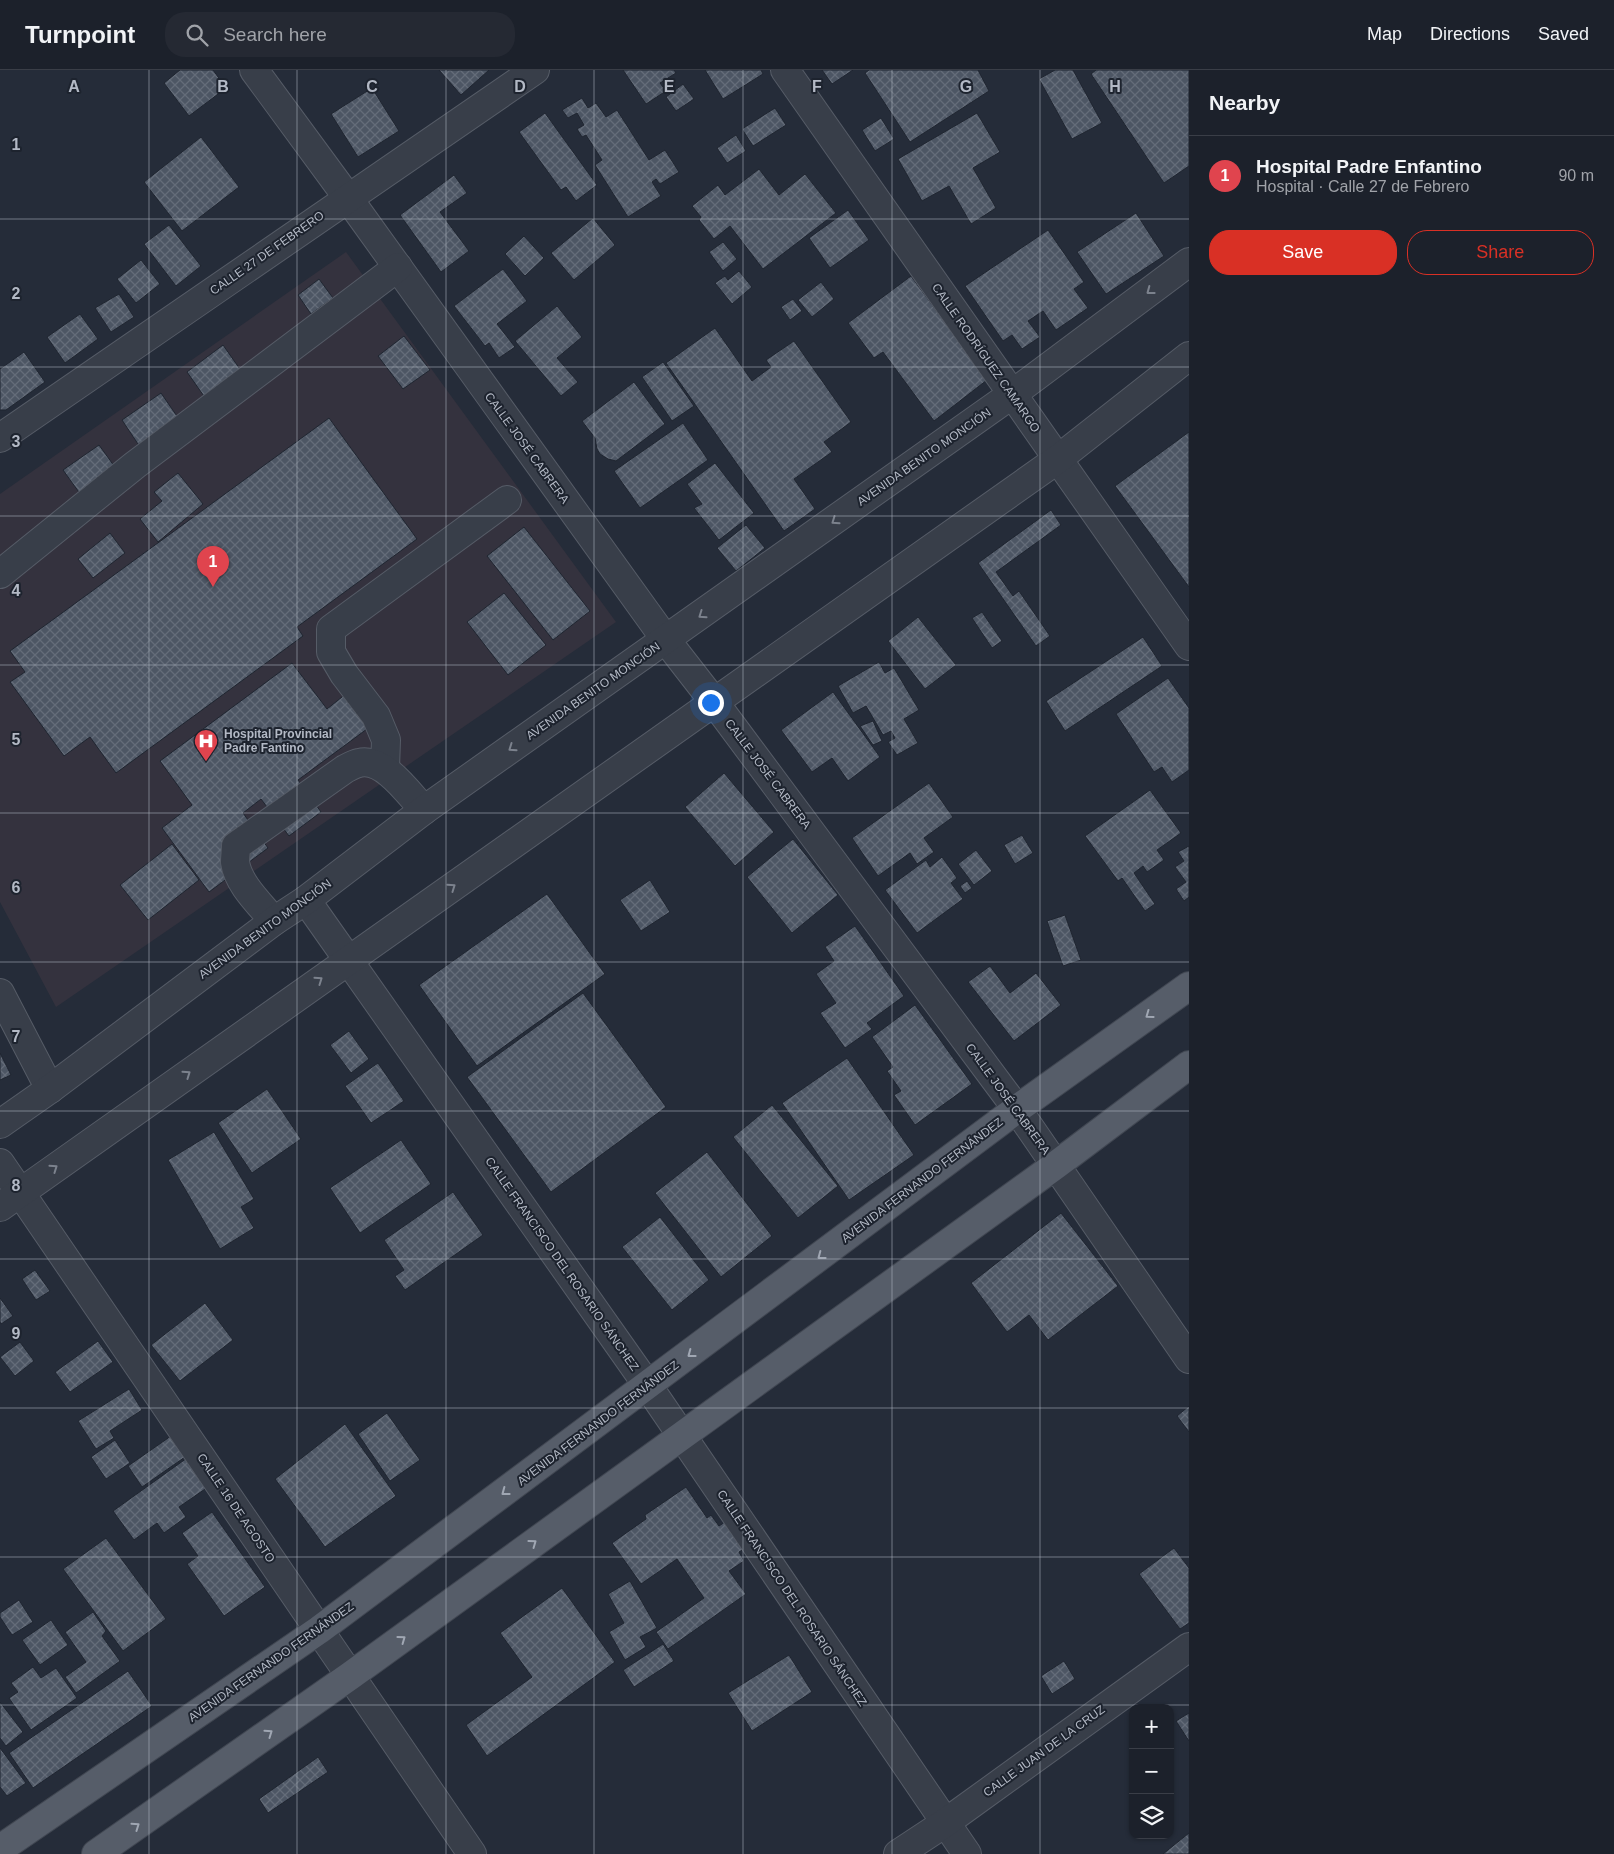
<!DOCTYPE html>
<meta charset="utf-8">
<style>
:root{--surface:#1c212b;--page:#252933;--text:#f1f3f6;--muted:#a0a3a9;--line:#3a3e47;--accent:#d93025}
body{margin:0;font-family:Helvetica,sans-serif;background:var(--page);color:var(--text)}
.controls{position:absolute;right:15px;bottom:15px;display:grid;overflow:hidden;border-radius:10px;box-shadow:0 1px 4px #0004}
.controls button{width:45px;height:45px;display:grid;place-items:center;padding:0;border:0;border-bottom:1px solid var(--line);background:var(--surface);color:var(--text);font:25px sans-serif}
.you{position:absolute;left:710px;top:632px;width:18px;height:18px;margin:-12px;border:4px solid #fff;border-radius:50%;background:#1a73e8;box-shadow:0 0 0 8px #1a73e833}
.badge{display:grid;place-items:center;width:32px;height:32px;border-radius:50%;background:var(--accent);color:#fff;font-size:16px;font-weight:700}
.pin{position:absolute;translate:-50% -41px;filter:drop-shadow(0 1px 2px #0008)}
.pin::after{content:'';position:absolute;top:26px;width:18px;height:15px;background:inherit;clip-path:polygon(0 0,100% 0,50% 100%)}
.list{margin:0;padding:0;list-style:none}
h2{display:flex;justify-content:space-between;align-items:center;height:65px;margin:0;padding:0 20px;font-size:21px}
h2 small{font-size:16px;font-weight:400;color:var(--muted)}
.list li{display:grid;grid-template-columns:32px 1fr auto;gap:15px;align-items:center;box-sizing:border-box;height:80px;padding:0 20px;border-top:1px solid var(--line)}
.list b{display:block;font-size:19px;white-space:nowrap}
.list p{margin:0;font-size:16px;white-space:nowrap;color:var(--muted)}
.list em{font-size:16px;font-style:normal;color:var(--muted)}
.actions{display:flex;gap:10px;padding:15px 20px}
.actions a{flex:1;padding:11px 0;border:1px solid var(--accent);border-radius:20px;text-align:center;font-size:18px;color:var(--accent)}
.actions .main{background:var(--accent);color:#fff}
.icon{flex:none;width:28px;height:28px;fill:none;stroke:currentColor;stroke-width:2;stroke-linecap:round;stroke-linejoin:round}
.map{position:relative;flex:none;width:1189px;height:1784px;overflow:hidden}
header{display:flex;align-items:center;gap:30px;box-sizing:border-box;height:70px;padding:0 25px;background:var(--surface);border-bottom:1px solid var(--line)}
header strong{font-size:24px}
nav{display:flex;gap:28px;margin-inline-start:auto;font-size:18px}
.search{width:350px;height:45px;background:var(--page);display:flex;align-items:center;gap:12px;box-sizing:border-box;padding:0 18px;border-radius:20px;color:var(--muted);font-size:19px}
main{display:flex}
aside{flex:1;background:var(--surface)}
.map>svg:first-child{display:block}
</style>
<header>
<strong>Turnpoint</strong>
<div class="search"><svg class="icon" aria-label="search" viewBox="0 0 24 24"><circle cx="10" cy="10" r="6"/><path d="M15 15l6 6"/></svg>Search here</div>
<nav><a>Map</a><a>Directions</a><a>Saved</a></nav>
</header>
<main>
<div class="map">
<svg width="1189" height="1784" viewBox="0 0 1189 1784">
<defs>
<pattern id="building-cross-hatch" width="8" height="8" patternUnits="userSpaceOnUse" patternTransform="scale(1.25)"><rect width="8" height="8" fill="#4d5664"/><path d="M0 0l8 8M0 8l8-8" fill="none" stroke="#646c79"/></pattern>
</defs>
<rect width="100%" height="100%" fill="#252c39"/>
<path fill="#34323e" d="M 346,182 L 616,552 L 56,937 L 0,832 L 0,424 Z"/>
<g fill="url(#building-cross-hatch)" stroke="#1f2530">
<path d="M 180,0 L 213,0 L 226,18 L 189,46 L 164,13 Z"/>
<path d="M 439,0 L 489,0 L 461,25 Z"/>
<path d="M 623,0 L 674,0 L 676,3 L 660,13 L 666,21 L 646,34 Z"/>
<path d="M 705,0 L 761,0 L 763,4 L 723,29 Z"/>
<path d="M 822,0 L 853,0 L 832,14 Z"/>
<path d="M 869,0 L 978,0 L 989,21 L 910,72 L 865,3 Z"/>
<path d="M 1055,0 L 1073,0 L 1102,53 L 1072,69 L 1039,9 Z"/>
<path d="M 1096,0 L 1189,0 L 1189,96 L 1164,113 L 1091,4 Z"/>
<path d="M 683,14 L 694,29 L 676,41 L 666,27 Z"/>
<path d="M 372,18 L 399,61 L 358,87 L 331,44 Z"/>
<path d="M 582,28 L 588,38 L 596,33 L 606,47 L 617,40 L 649,90 L 665,80 L 679,102 L 660,114 L 656,109 L 652,112 L 661,126 L 628,147 L 595,95 L 602,90 L 586,65 L 582,67 L 577,59 L 584,55 L 577,43 L 568,48 L 562,40 Z"/>
<path d="M 775,38 L 786,55 L 753,76 L 742,59 Z"/>
<path d="M 545,43 L 597,115 L 576,131 L 566,117 L 561,120 L 519,62 Z"/>
<path d="M 977,43 L 1000,82 L 973,98 L 996,138 L 971,154 L 949,116 L 922,131 L 898,89 Z"/>
<path d="M 881,48 L 894,69 L 875,81 L 862,60 Z"/>
<path d="M 736,65 L 746,81 L 727,93 L 717,78 Z"/>
<path d="M 201,67 L 239,117 L 182,161 L 144,112 Z"/>
<path d="M 759,99 L 779,125 L 805,104 L 836,143 L 763,199 L 730,156 L 714,169 L 699,150 L 701,147 L 692,136 L 718,115 L 725,125 Z"/>
<path d="M 454,105 L 467,123 L 440,142 L 469,181 L 441,202 L 400,145 Z"/>
<path d="M 848,140 L 869,170 L 830,198 L 809,168 Z"/>
<path d="M 1136,143 L 1164,186 L 1106,224 L 1077,182 Z"/>
<path d="M 593,148 L 615,175 L 574,210 L 551,183 Z"/>
<path d="M 169,155 L 201,196 L 176,216 L 144,174 Z"/>
<path d="M 1048,160 L 1084,212 L 1074,219 L 1088,238 L 1056,260 L 1043,241 L 1028,251 L 1040,267 L 1022,279 L 1012,265 L 1003,271 L 965,216 Z"/>
<path d="M 524,166 L 544,188 L 525,206 L 505,184 Z"/>
<path d="M 723,172 L 737,189 L 723,201 L 709,182 Z"/>
<path d="M 141,190 L 160,214 L 136,233 L 117,209 Z"/>
<path d="M 503,199 L 527,231 L 497,254 L 515,277 L 499,288 L 489,273 L 485,276 L 454,236 Z"/>
<path d="M 739,201 L 752,217 L 732,234 L 715,213 L 725,206 L 728,210 Z"/>
<path d="M 911,206 L 987,310 L 934,351 L 883,282 L 874,288 L 848,253 Z"/>
<path d="M 319,209 L 333,228 L 311,244 L 298,225 Z"/>
<path d="M 821,212 L 834,229 L 812,247 L 798,230 Z"/>
<path d="M 119,224 L 134,247 L 111,262 L 95,238 Z"/>
<path d="M 793,229 L 802,241 L 790,250 L 781,237 Z"/>
<path d="M 557,236 L 582,267 L 557,288 L 578,312 L 561,326 L 515,271 Z"/>
<path d="M 80,244 L 98,269 L 65,293 L 47,267 Z"/>
<path d="M 715,258 L 752,311 L 771,297 L 766,290 L 794,271 L 851,352 L 824,372 L 832,382 L 794,409 L 815,439 L 784,461 L 666,293 Z"/>
<path d="M 404,266 L 430,300 L 403,319 L 378,286 Z"/>
<path d="M 223,275 L 242,302 L 206,329 L 187,302 Z"/>
<path d="M 24,282 L 45,312 L 6,340 L 0,340 L 0,299 Z"/>
<path d="M 663,292 L 694,336 L 672,351 L 642,307 Z"/>
<path d="M 634,312 L 665,354 L 616,391 L 608,389 L 600,384 L 597,379 L 595,368 L 582,351 Z"/>
<path d="M 161,323 L 181,352 L 142,380 L 122,350 Z"/>
<path d="M 329,348 L 417,469 L 297,557 L 303,566 L 116,703 L 90,667 L 64,686 L 10,612 L 25,602 L 10,581 Z"/>
<path d="M 683,353 L 708,390 L 640,438 L 614,401 Z"/>
<path d="M 1189,362 L 1189,517 L 1115,416 Z"/>
<path d="M 99,375 L 117,400 L 81,425 L 63,400 Z"/>
<path d="M 715,393 L 754,443 L 719,470 L 694,438 L 702,434 L 687,414 Z"/>
<path d="M 178,403 L 203,434 L 158,472 L 140,449 L 162,431 L 154,422 Z"/>
<path d="M 1051,440 L 1061,455 L 996,502 L 1013,526 L 1019,521 L 1050,566 L 1036,576 L 978,493 Z"/>
<path d="M 746,455 L 765,478 L 736,501 L 717,478 Z"/>
<path d="M 524,457 L 590,541 L 553,570 L 487,486 Z"/>
<path d="M 110,463 L 125,483 L 93,508 L 78,489 Z"/>
<path d="M 504,523 L 546,575 L 508,605 L 467,552 Z"/>
<path d="M 982,542 L 1002,571 L 992,578 L 972,548 Z"/>
<path d="M 918,547 L 956,595 L 925,619 L 888,571 Z"/>
<path d="M 1143,567 L 1162,596 L 1065,661 L 1046,631 Z"/>
<path d="M 879,592 L 885,603 L 894,598 L 919,640 L 904,649 L 918,673 L 897,685 L 888,672 L 895,668 L 891,661 L 883,665 L 866,636 L 853,643 L 838,616 Z"/>
<path d="M 292,593 L 327,639 L 347,623 L 371,656 L 298,710 L 321,742 L 289,766 L 261,729 L 243,743 L 268,778 L 209,822 L 162,758 L 192,735 L 160,691 Z"/>
<path d="M 1168,608 L 1189,638 L 1189,700 L 1172,712 L 1162,697 L 1154,702 L 1116,644 Z"/>
<path d="M 833,622 L 880,687 L 848,711 L 832,688 L 812,702 L 781,660 Z"/>
<path d="M 873,651 L 882,671 L 873,675 L 860,656 Z"/>
<path d="M 724,703 L 774,762 L 735,796 L 685,737 Z"/>
<path d="M 929,713 L 953,747 L 924,768 L 934,782 L 917,794 L 910,783 L 878,806 L 852,768 Z"/>
<path d="M 1150,720 L 1181,763 L 1157,780 L 1164,790 L 1147,802 L 1143,796 L 1134,803 L 1155,834 L 1145,841 L 1122,808 L 1118,811 L 1085,766 Z"/>
<path d="M 1022,765 L 1033,783 L 1015,794 L 1004,775 Z"/>
<path d="M 793,769 L 838,825 L 792,863 L 747,807 Z"/>
<path d="M 172,774 L 199,810 L 148,850 L 120,815 Z"/>
<path d="M 1189,776 L 1189,827 L 1184,831 L 1176,819 L 1186,812 L 1175,797 L 1184,791 L 1178,782 Z"/>
<path d="M 976,780 L 992,801 L 974,815 L 958,794 Z"/>
<path d="M 942,787 L 957,808 L 951,813 L 963,829 L 917,863 L 885,820 L 926,790 L 930,797 Z"/>
<path d="M 650,810 L 670,842 L 641,861 L 620,830 Z"/>
<path d="M 967,811 L 972,818 L 965,823 L 960,816 Z"/>
<path d="M 547,824 L 605,904 L 477,996 L 419,915 Z"/>
<path d="M 1065,845 L 1081,890 L 1063,896 L 1047,851 Z"/>
<path d="M 855,856 L 904,926 L 867,953 L 872,959 L 845,978 L 820,943 L 836,933 L 816,904 L 834,891 L 825,877 Z"/>
<path d="M 990,896 L 1010,923 L 1036,903 L 1061,935 L 1014,971 L 968,912 Z"/>
<path d="M 583,923 L 666,1037 L 551,1122 L 467,1007 Z"/>
<path d="M 915,935 L 972,1014 L 915,1055 L 894,1025 L 901,1021 L 887,1001 L 893,997 L 872,967 Z"/>
<path d="M 349,961 L 369,989 L 351,1003 L 330,975 Z"/>
<path d="M 0,983 L 11,1005 L 0,1010 Z"/>
<path d="M 847,988 L 914,1085 L 849,1130 L 782,1033 Z"/>
<path d="M 378,993 L 404,1031 L 371,1053 L 345,1016 Z"/>
<path d="M 267,1019 L 301,1069 L 252,1103 L 218,1053 Z"/>
<path d="M 772,1035 L 838,1116 L 798,1148 L 733,1067 Z"/>
<path d="M 214,1062 L 254,1129 L 241,1137 L 254,1158 L 220,1179 L 168,1090 Z"/>
<path d="M 401,1070 L 431,1114 L 360,1163 L 330,1118 Z"/>
<path d="M 707,1082 L 772,1166 L 721,1207 L 655,1123 Z"/>
<path d="M 453,1122 L 483,1165 L 405,1220 L 395,1206 L 404,1200 L 384,1170 Z"/>
<path d="M 1061,1143 L 1118,1216 L 1048,1270 L 1029,1245 L 1007,1262 L 971,1213 Z"/>
<path d="M 660,1147 L 709,1210 L 672,1240 L 622,1177 Z"/>
<path d="M 35,1200 L 50,1221 L 36,1230 L 22,1209 Z"/>
<path d="M 0,1228 L 13,1246 L 1,1254 L 0,1252 Z"/>
<path d="M 205,1233 L 233,1270 L 180,1311 L 151,1275 Z"/>
<path d="M 98,1271 L 113,1292 L 70,1322 L 55,1302 Z"/>
<path d="M 20,1272 L 34,1291 L 15,1306 L 0,1287 Z"/>
<path d="M 129,1319 L 142,1340 L 110,1361 L 114,1368 L 96,1379 L 78,1351 Z"/>
<path d="M 1189,1336 L 1189,1362 L 1177,1346 Z"/>
<path d="M 387,1343 L 420,1390 L 390,1411 L 358,1364 Z"/>
<path d="M 345,1354 L 396,1426 L 325,1477 L 275,1409 Z"/>
<path d="M 171,1366 L 185,1387 L 142,1417 L 128,1396 Z"/>
<path d="M 115,1370 L 130,1393 L 106,1409 L 91,1387 Z"/>
<path d="M 187,1388 L 208,1417 L 179,1437 L 186,1447 L 164,1463 L 157,1453 L 134,1470 L 113,1441 Z"/>
<path d="M 686,1417 L 707,1448 L 711,1445 L 719,1456 L 728,1450 L 747,1477 L 739,1482 L 744,1491 L 729,1501 L 746,1524 L 668,1579 L 656,1562 L 704,1528 L 677,1489 L 641,1514 L 612,1473 L 646,1449 L 645,1445 Z"/>
<path d="M 212,1442 L 265,1517 L 224,1546 L 187,1494 L 198,1486 L 182,1463 Z"/>
<path d="M 106,1468 L 166,1549 L 123,1581 L 63,1499 Z"/>
<path d="M 1174,1478 L 1189,1498 L 1189,1553 L 1180,1559 L 1139,1504 Z"/>
<path d="M 630,1511 L 657,1558 L 640,1567 L 646,1577 L 625,1590 L 609,1562 L 624,1553 L 608,1524 Z"/>
<path d="M 562,1518 L 615,1592 L 487,1686 L 466,1655 L 532,1607 L 500,1563 Z"/>
<path d="M 19,1530 L 33,1552 L 12,1565 L 0,1547 L 0,1543 Z"/>
<path d="M 93,1542 L 106,1561 L 102,1566 L 120,1591 L 76,1623 L 65,1607 L 86,1592 L 65,1562 Z"/>
<path d="M 51,1550 L 68,1575 L 40,1595 L 22,1570 Z"/>
<path d="M 663,1574 L 674,1591 L 634,1617 L 623,1600 Z"/>
<path d="M 789,1585 L 812,1622 L 752,1661 L 728,1623 Z"/>
<path d="M 1064,1591 L 1075,1609 L 1052,1624 L 1041,1606 Z"/>
<path d="M 33,1597 L 41,1608 L 56,1598 L 77,1628 L 31,1660 L 9,1628 L 18,1622 L 11,1613 Z"/>
<path d="M 128,1601 L 152,1636 L 33,1718 L 9,1683 Z"/>
<path d="M 0,1632 L 23,1662 L 6,1676 L 0,1668 Z"/>
<path d="M 1189,1643 L 1189,1671 L 1176,1651 Z"/>
<path d="M 0,1678 L 26,1713 L 7,1726 L 0,1717 Z"/>
<path d="M 318,1687 L 328,1702 L 268,1743 L 259,1729 Z"/>
<path d="M 1189,1763 L 1189,1784 L 1163,1784 Z"/>
</g>
<g fill="none" stroke-linecap="round" stroke-linejoin="round">
<g stroke="#565c67" stroke-width="30">
<g id="minor">
<path d="M 254,0 L 348,128 L 666,570 L 715,633 L 1017,1039 L 1189,1289"/>
<path d="M 785,0 L 1189,576"/>
<path d="M 0,368 L 535,0"/>
<path d="M 0,504 L 135,395 L 398,197"/>
<path d="M 385,698 L 386,670 L 376,646 L 344,604 L 331,582 L 331,559 L 507,430"/>
<path d="M 306,830 L 648,1316 L 967,1784"/>
<path d="M 274,851 C 260,834 238,814 235,792 C 235,787 236,781 236,776 L 345,699 C 349,697 354,694 359,693 C 384,687 409,724 424,740"/>
<path d="M 0,923 L 50,1019"/>
<path d="M 0,1054 L 50,1019 L 274,851 L 306,830 L 424,740 L 1011,325 L 1189,192"/>
<path d="M 0,1093 L 472,1784"/>
<path d="M 0,1137 L 1058,389 L 1189,286"/>
<path d="M 898,1784 L 945,1753 L 1189,1577"/>
</g>
</g>
<g stroke="#414752" stroke-width="30">
<g id="major">
<path d="M 0,1779 L 319,1560 L 1017,1039 L 1189,916"/>
<path d="M 96,1784 L 350,1606 L 1056,1095 L 1189,995"/>
</g>
</g>
<use href="#minor" stroke="#383e49" stroke-width="28"/>
<use href="#major" stroke="#565d69" stroke-width="28"/>
</g>
<defs><path id="oneway-chevron" d="M-2-3.5L2.5 0L-2 3.5" fill="none" stroke-width="1.6" stroke-linecap="round" stroke-linejoin="round" transform="scale(1.25)"/></defs>
<g stroke="#7c828d">
<use href="#oneway-chevron" transform="translate(1150 221) rotate(143)"/>
<use href="#oneway-chevron" transform="translate(835 451) rotate(145)"/>
<use href="#oneway-chevron" transform="translate(702 545) rotate(145)"/>
<use href="#oneway-chevron" transform="translate(512 678) rotate(145)"/>
<use href="#oneway-chevron" transform="translate(452 817) rotate(-35)"/>
<use href="#oneway-chevron" transform="translate(319 910) rotate(-35)"/>
<use href="#oneway-chevron" transform="translate(187 1004) rotate(-35)"/>
<use href="#oneway-chevron" transform="translate(54 1098) rotate(-35)"/>
</g>
<g stroke="#a0a7b3">
<use href="#oneway-chevron" transform="translate(1149 945) rotate(144)"/>
<use href="#oneway-chevron" transform="translate(821 1186) rotate(143)"/>
<use href="#oneway-chevron" transform="translate(691 1284) rotate(143)"/>
<use href="#oneway-chevron" transform="translate(505 1422) rotate(143)"/>
<use href="#oneway-chevron" transform="translate(533 1473) rotate(-36)"/>
<use href="#oneway-chevron" transform="translate(402 1569) rotate(-36)"/>
<use href="#oneway-chevron" transform="translate(269 1663) rotate(-35)"/>
<use href="#oneway-chevron" transform="translate(136 1756) rotate(-35)"/>
</g>
<path fill="none" stroke="#b3b9c5" stroke-width="1" stroke-opacity="0.55" d="M 149,0 L 149,1784M 297,0 L 297,1784M 446,0 L 446,1784M 594,0 L 594,1784M 743,0 L 743,1784M 892,0 L 892,1784M 1040,0 L 1040,1784M 0,149 L 1189,149M 0,297 L 1189,297M 0,446 L 1189,446M 0,595 L 1189,595M 0,743 L 1189,743M 0,892 L 1189,892M 0,1041 L 1189,1041M 0,1189 L 1189,1189M 0,1338 L 1189,1338M 0,1487 L 1189,1487M 0,1635 L 1189,1635"/>
<defs>
<g id="hospital-pin" transform="scale(1.25)"><path d="M0 17L-7.5 6A9.5 9.5 0 1 1 7.5 6Z" fill="#e0444e" stroke="#1d232e"/><path d="M-5-5h3v3.5h4V-5h3V5h-3V1.5h-4V5h-3Z" fill="#fff"/></g>
</defs>
<g fill-rule="evenodd">
<use href="#hospital-pin" x="206" y="671"/>
</g>
<g text-anchor="middle" dominant-baseline="central" stroke-width="4" stroke-linejoin="round" paint-order="stroke">
<g font-size="12" fill="#b3b9c5" stroke="#1d232e">
<text transform="translate(267 183) rotate(-35)">CALLE 27 DE FEBRERO</text>
<text transform="translate(986 288) rotate(55)">CALLE RODRÍGUEZ CAMARGO</text>
<text transform="translate(527 378) rotate(54)">CALLE JOSÉ CABRERA</text>
<text transform="translate(924 387) rotate(-35)">AVENIDA BENITO MONCIÓN</text>
<text transform="translate(593 621) rotate(-35)">AVENIDA BENITO MONCIÓN</text>
<text transform="translate(768 704) rotate(53)">CALLE JOSÉ CABRERA</text>
<text transform="translate(265 859) rotate(-36)">AVENIDA BENITO MONCIÓN</text>
<text transform="translate(1008 1029) rotate(54)">CALLE JOSÉ CABRERA</text>
<text transform="translate(922 1110) rotate(-37)">AVENIDA FERNANDO FERNÁNDEZ</text>
<text transform="translate(562 1194) rotate(55)">CALLE FRANCISCO DEL ROSARIO SÁNCHEZ</text>
<text transform="translate(598 1353) rotate(-37)">AVENIDA FERNANDO FERNÁNDEZ</text>
<text transform="translate(236 1438) rotate(56)">CALLE 16 DE AGOSTO</text>
<text transform="translate(792 1528) rotate(56)">CALLE FRANCISCO DEL ROSARIO SÁNCHEZ</text>
<text transform="translate(271 1592) rotate(-35)">AVENIDA FERNANDO FERNÁNDEZ</text>
<text transform="translate(1044 1681) rotate(-36)">CALLE JUAN DE LA CRUZ</text>
</g>
<g font-size="12" font-weight="bold" fill="#b3b9c5" stroke="#1d232e" text-anchor="start">
<text x="224" y="664">Hospital Provincial<tspan x="224" dy="14">Padre Fantino</tspan></text>
</g>
</g>
<g font-size="16" text-anchor="middle" font-weight="bold" fill="#b3b9c5" stroke="#1d232e" stroke-width="4" stroke-linejoin="round" paint-order="stroke">
<text x="74" y="22">A</text>
<text x="223" y="22">B</text>
<text x="372" y="22">C</text>
<text x="520" y="22">D</text>
<text x="669" y="22">E</text>
<text x="817" y="22">F</text>
<text x="966" y="22">G</text>
<text x="1115" y="22">H</text>
<text x="16" y="80">1</text>
<text x="16" y="229">2</text>
<text x="16" y="377">3</text>
<text x="16" y="526">4</text>
<text x="16" y="675">5</text>
<text x="16" y="823">6</text>
<text x="16" y="972">7</text>
<text x="16" y="1121">8</text>
<text x="16" y="1269">9</text>
</g>
</svg>
<div class="controls">
<button>+</button>
<button>−</button>
<button><svg class="icon" aria-label="layers" viewBox="0 0 24 24"><path d="M12 4l9 5-9 5-9-5zM3 14l9 5 9-5"/></svg></button>
</div>
<div class="you"></div>
<div class="pin badge" style="left:213px;top:517px;background:#e0444e">1</div>
</div>
<aside>
<h2>Nearby<small></small></h2>
<ul class="list">
<li><span class="badge" style="background:#e0444e">1</span><div><b>Hospital Padre Enfantino</b><p>Hospital · Calle 27 de Febrero</p></div><em>90 m</em></li>
</ul>
<div class="actions"><a class="main">Save</a><a>Share</a></div>
</aside>
</main>
